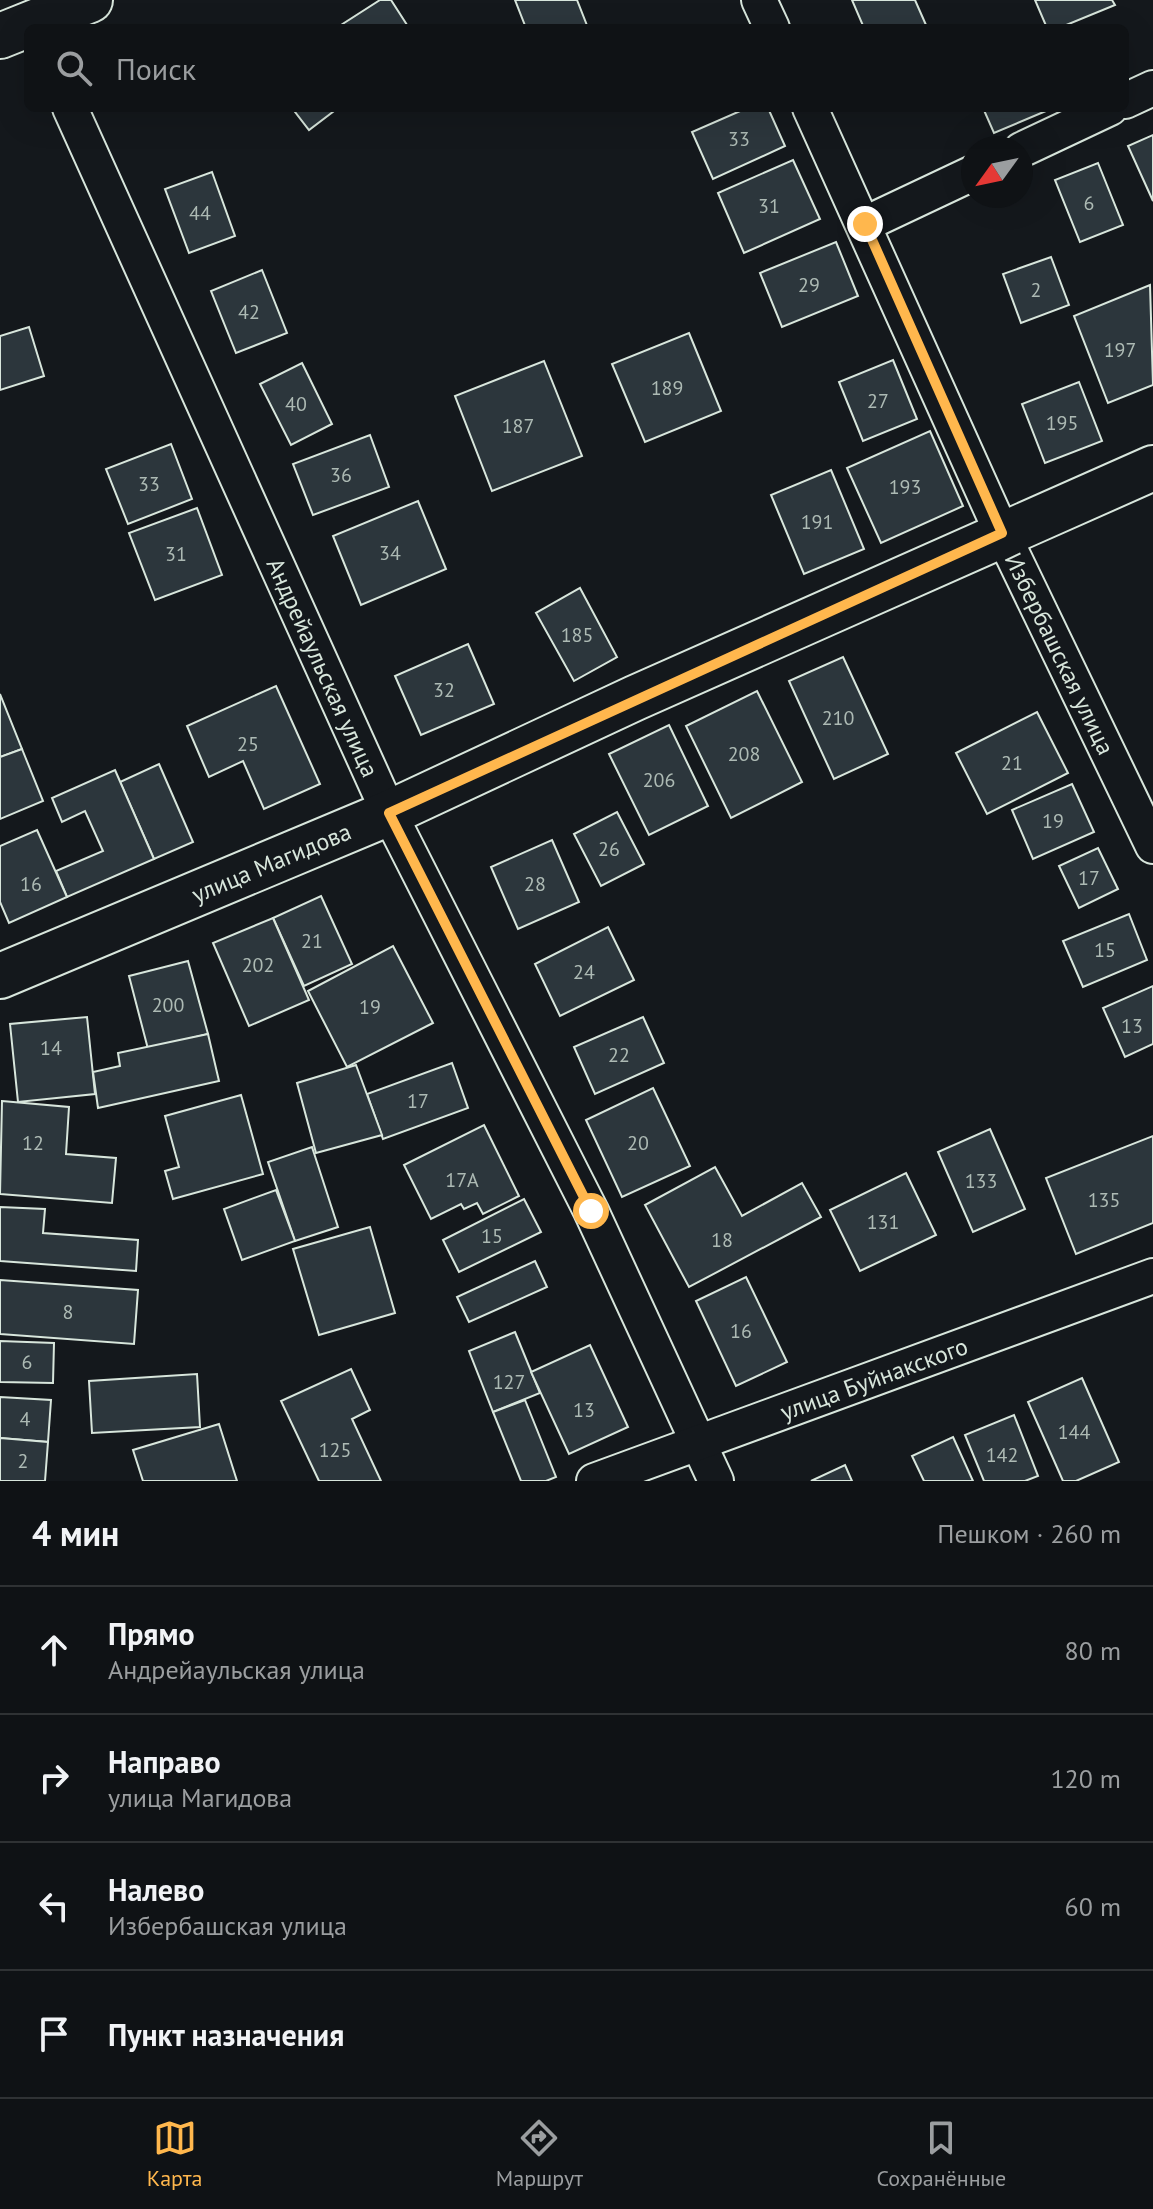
<!DOCTYPE html>
<html lang="ru">
<meta charset="utf-8">
<style>
:root{--surface:#0f1215;--page:#1d2022;--text:#f1f3f6;--muted:#9b9ea0;--line:#2f3234;--accent:#ffb74d}
body{margin:0;font-family:"PT Sans",sans-serif;background:var(--page);color:var(--text)}
.compass{position:absolute;left:961px;top:136px;width:72px;height:72px;border-radius:50%;background:var(--surface);box-shadow:0 8px 32px #0002;rotate:237deg}
.stop{position:absolute;width:24px;height:24px;margin:-18px;border:6px solid #ffb74d;border-radius:50%;background:#fff}
.stop.end{background:#ffb74d;border-color:#fff;box-shadow:0 2px 8px #0008}
.list{margin:0;padding:0;list-style:none}
h2{display:flex;justify-content:space-between;align-items:center;height:104px;margin:0;padding:0 32px;font-size:34px}
h2 small{font-size:26px;font-weight:400;color:var(--muted)}
.list li{display:grid;grid-template-columns:52px 1fr auto;gap:24px;align-items:center;box-sizing:border-box;height:128px;padding:0 32px;border-top:2px solid var(--line)}
.list b{display:block;font-size:30px;white-space:nowrap}
.list p{margin:0;font-size:26px;white-space:nowrap;color:var(--muted)}
.list em{font-size:26px;font-style:normal;color:var(--muted)}
.icon{flex:none;width:44px;height:44px;fill:none;stroke:currentColor;stroke-width:2;stroke-linecap:round;stroke-linejoin:round}
.map{position:relative;flex:none;width:1153px;height:1481px;overflow:hidden}
.search{position:absolute;background:var(--surface);box-shadow:0 8px 32px #0002;left:24px;right:24px;top:24px;height:88px;display:flex;align-items:center;gap:20px;box-sizing:border-box;padding:0 28px;border-radius:12px;color:var(--muted);font-size:30px}
.sheet{height:616px;background:var(--surface)}
nav{display:flex;justify-content:space-around;align-items:center;box-sizing:border-box;height:112px;border-top:2px solid var(--line);background:var(--surface);font-size:22px;color:var(--muted)}
nav a{display:grid;justify-items:center;gap:4px}
nav .on{color:var(--accent)}
.map>svg:first-child{display:block}
</style>
<div class="map">
<svg width="1153" height="1481" viewBox="0 0 1153 1481">
<rect width="100%" height="100%" fill="#14181c"/>
<g fill="#2c363c" stroke="#d8e6dc" stroke-width="2">
<path d="M 380,0 L 391,0 L 409,28 L 343,28 L 341,25 Z"/>
<path d="M 515,0 L 577,0 L 588,28 L 526,28 Z"/>
<path d="M 852,0 L 915,0 L 926,25 L 917,28 L 864,28 Z"/>
<path d="M 1035,0 L 1112,0 L 1115,5 L 1059,28 L 1047,28 Z"/>
<path d="M 292,108 L 338,108 L 309,130 Z"/>
<path d="M 747,108 L 768,108 L 785,146 L 713,179 L 692,132 Z"/>
<path d="M 983,108 L 1044,108 L 1046,111 L 994,133 Z"/>
<path d="M 1153,135 L 1153,201 L 1128,146 Z"/>
<path d="M 793,160 L 820,219 L 744,253 L 718,193 Z"/>
<path d="M 1098,163 L 1123,225 L 1080,242 L 1055,180 Z"/>
<path d="M 212,172 L 235,236 L 189,253 L 165,189 Z"/>
<path d="M 836,242 L 858,296 L 782,327 L 760,273 Z"/>
<path d="M 1051,257 L 1069,305 L 1021,323 L 1003,274 Z"/>
<path d="M 262,270 L 287,333 L 236,353 L 211,291 Z"/>
<path d="M 1150,285 L 1153,385 L 1108,403 L 1074,316 Z"/>
<path d="M 29,327 L 44,376 L 0,390 L 0,336 Z"/>
<path d="M 689,333 L 721,411 L 645,442 L 612,364 Z"/>
<path d="M 893,360 L 917,419 L 863,441 L 839,382 Z"/>
<path d="M 544,361 L 582,456 L 492,491 L 455,396 Z"/>
<path d="M 302,363 L 332,424 L 291,445 L 260,384 Z"/>
<path d="M 1079,382 L 1102,441 L 1045,463 L 1022,404 Z"/>
<path d="M 930,431 L 963,506 L 881,543 L 847,468 Z"/>
<path d="M 370,435 L 389,487 L 313,515 L 293,464 Z"/>
<path d="M 171,444 L 192,499 L 128,524 L 106,469 Z"/>
<path d="M 831,470 L 864,549 L 804,574 L 771,495 Z"/>
<path d="M 418,501 L 446,569 L 361,605 L 333,536 Z"/>
<path d="M 197,508 L 222,575 L 155,600 L 129,533 Z"/>
<path d="M 580,588 L 617,657 L 574,681 L 536,613 Z"/>
<path d="M 468,644 L 494,704 L 421,735 L 395,676 Z"/>
<path d="M 843,657 L 888,754 L 834,779 L 789,681 Z"/>
<path d="M 276,686 L 320,784 L 264,809 L 243,761 L 209,777 L 187,726 Z"/>
<path d="M 757,691 L 802,782 L 731,818 L 686,726 Z"/>
<path d="M 0,694 L 22,749 L 0,757 Z"/>
<path d="M 1037,712 L 1068,773 L 987,814 L 956,753 Z"/>
<path d="M 669,725 L 708,806 L 649,835 L 609,754 Z"/>
<path d="M 22,749 L 43,801 L 0,819 L 0,757 Z"/>
<path d="M 159,764 L 193,842 L 154,859 L 120,782 Z"/>
<path d="M 115,770 L 154,859 L 67,897 L 56,871 L 103,851 L 85,811 L 62,822 L 52,798 Z"/>
<path d="M 1072,784 L 1094,832 L 1033,859 L 1012,810 Z"/>
<path d="M 617,812 L 644,864 L 601,886 L 574,834 Z"/>
<path d="M 37,830 L 67,897 L 9,923 L 0,902 L 0,846 Z"/>
<path d="M 552,840 L 579,902 L 518,929 L 491,867 Z"/>
<path d="M 1098,848 L 1118,889 L 1079,908 L 1059,866 Z"/>
<path d="M 321,896 L 352,964 L 304,986 L 273,918 Z"/>
<path d="M 1129,914 L 1147,960 L 1083,987 L 1063,941 Z"/>
<path d="M 273,918 L 309,1000 L 249,1026 L 213,943 Z"/>
<path d="M 608,927 L 634,980 L 560,1016 L 535,964 Z"/>
<path d="M 393,946 L 433,1023 L 347,1067 L 308,991 Z"/>
<path d="M 188,961 L 208,1034 L 148,1049 L 129,976 Z"/>
<path d="M 1153,986 L 1153,1044 L 1125,1057 L 1103,1008 Z"/>
<path d="M 87,1017 L 95,1094 L 18,1102 L 10,1024 Z"/>
<path d="M 643,1017 L 664,1063 L 595,1094 L 574,1047 Z"/>
<path d="M 208,1034 L 219,1081 L 98,1108 L 93,1072 L 120,1066 L 118,1053 Z"/>
<path d="M 452,1063 L 468,1108 L 383,1139 L 367,1094 Z"/>
<path d="M 356,1065 L 382,1135 L 316,1153 L 297,1083 Z"/>
<path d="M 653,1088 L 690,1166 L 622,1197 L 586,1120 Z"/>
<path d="M 241,1095 L 263,1174 L 173,1199 L 165,1171 L 179,1167 L 165,1116 Z"/>
<path d="M 2,1101 L 69,1107 L 66,1154 L 116,1158 L 112,1203 L 0,1194 Z"/>
<path d="M 484,1125 L 519,1196 L 483,1214 L 477,1203 L 464,1209 L 461,1204 L 431,1219 L 404,1165 Z"/>
<path d="M 990,1129 L 1025,1209 L 973,1232 L 938,1152 Z"/>
<path d="M 1153,1136 L 1153,1223 L 1076,1254 L 1046,1178 Z"/>
<path d="M 312,1147 L 338,1227 L 295,1241 L 268,1162 Z"/>
<path d="M 715,1167 L 742,1216 L 802,1183 L 821,1217 L 689,1287 L 645,1205 Z"/>
<path d="M 906,1173 L 936,1235 L 860,1271 L 830,1210 Z"/>
<path d="M 276,1190 L 295,1241 L 242,1260 L 224,1209 Z"/>
<path d="M 524,1199 L 541,1232 L 459,1272 L 443,1240 Z"/>
<path d="M 0,1207 L 45,1209 L 43,1233 L 138,1240 L 136,1271 L 0,1261 Z"/>
<path d="M 370,1227 L 395,1313 L 319,1335 L 293,1249 Z"/>
<path d="M 535,1261 L 547,1287 L 469,1322 L 457,1297 Z"/>
<path d="M 746,1277 L 787,1362 L 736,1386 L 696,1301 Z"/>
<path d="M 0,1280 L 138,1290 L 134,1344 L 0,1334 Z"/>
<path d="M 515,1332 L 540,1393 L 493,1412 L 469,1351 Z"/>
<path d="M 0,1341 L 54,1343 L 53,1383 L 0,1382 Z"/>
<path d="M 590,1345 L 628,1427 L 569,1454 L 531,1372 Z"/>
<path d="M 351,1369 L 370,1410 L 352,1419 L 381,1481 L 319,1481 L 281,1401 Z"/>
<path d="M 197,1374 L 200,1427 L 92,1433 L 89,1381 Z"/>
<path d="M 1082,1378 L 1119,1462 L 1076,1481 L 1063,1481 L 1028,1402 Z"/>
<path d="M 0,1397 L 51,1400 L 48,1442 L 0,1438 Z"/>
<path d="M 525,1400 L 556,1477 L 546,1481 L 521,1481 L 493,1412 Z"/>
<path d="M 1014,1415 L 1038,1476 L 1025,1481 L 984,1481 L 965,1435 Z"/>
<path d="M 219,1424 L 237,1481 L 143,1481 L 133,1450 Z"/>
<path d="M 953,1437 L 973,1481 L 924,1481 L 912,1456 Z"/>
<path d="M 0,1438 L 48,1442 L 45,1481 L 0,1481 Z"/>
<path d="M 845,1465 L 852,1481 L 811,1481 Z"/>
</g>
<g fill="none" stroke-linecap="round" stroke-linejoin="round">
<g stroke="#d8e6dc" stroke-width="38">
<g id="minor">
<path d="M 759,0 L 772,28"/>
<path d="M 1125,101 L 1153,88"/>
<path id="s1" d="M 70,108 L 389,813 L 591,1211 L 716,1481"/>
<path id="s2" d="M 810,108 L 1002,533 L 1153,846"/>
<path d="M 1021,150 L 1110,108"/>
<path d="M 865,224 L 973,173"/>
<path id="s3" d="M 594,1481 L 1153,1276"/>
</g>
</g>
<g stroke="#d8e6dc" stroke-width="48">
<g id="secondary">
<path d="M 0,36 L 90,0"/>
<path id="s4" d="M 0,976 L 389,813 L 635,698 L 1153,468"/>
</g>
</g>
<use href="#minor" stroke="#14181c" stroke-width="34"/>
<use href="#secondary" stroke="#14181c" stroke-width="44"/>
</g>
<g fill="none" stroke-linecap="round" stroke-linejoin="round">
<path stroke="#ffb74d" stroke-width="10" d="M 591,1211 L 389,813 L 1002,533 L 865,224"/>
</g>
<g text-anchor="middle" dominant-baseline="central" stroke-width="6" stroke-linejoin="round" paint-order="stroke">
<g font-size="20" fill="#adbab4">
<text x="739" y="139">33</text>
<text x="1089" y="203">6</text>
<text x="769" y="206">31</text>
<text x="200" y="213">44</text>
<text x="809" y="285">29</text>
<text x="1036" y="290">2</text>
<text x="249" y="312">42</text>
<text x="1120" y="350">197</text>
<text x="667" y="388">189</text>
<text x="878" y="401">27</text>
<text x="296" y="404">40</text>
<text x="1062" y="423">195</text>
<text x="518" y="426">187</text>
<text x="341" y="475">36</text>
<text x="149" y="484">33</text>
<text x="905" y="487">193</text>
<text x="817" y="522">191</text>
<text x="390" y="553">34</text>
<text x="176" y="554">31</text>
<text x="577" y="635">185</text>
<text x="444" y="690">32</text>
<text x="838" y="718">210</text>
<text x="248" y="744">25</text>
<text x="744" y="754">208</text>
<text x="1012" y="763">21</text>
<text x="659" y="780">206</text>
<text x="1053" y="821">19</text>
<text x="609" y="849">26</text>
<text x="1089" y="878">17</text>
<text x="31" y="884">16</text>
<text x="535" y="884">28</text>
<text x="312" y="941">21</text>
<text x="1105" y="950">15</text>
<text x="258" y="965">202</text>
<text x="584" y="972">24</text>
<text x="168" y="1005">200</text>
<text x="370" y="1007">19</text>
<text x="1132" y="1026">13</text>
<text x="51" y="1048">14</text>
<text x="619" y="1055">22</text>
<text x="418" y="1101">17</text>
<text x="33" y="1143">12</text>
<text x="638" y="1143">20</text>
<text x="462" y="1180">17А</text>
<text x="981" y="1181">133</text>
<text x="1104" y="1200">135</text>
<text x="883" y="1222">131</text>
<text x="492" y="1236">15</text>
<text x="722" y="1240">18</text>
<text x="68" y="1312">8</text>
<text x="741" y="1331">16</text>
<text x="27" y="1362">6</text>
<text x="509" y="1382">127</text>
<text x="584" y="1410">13</text>
<text x="25" y="1419">4</text>
<text x="1074" y="1432">144</text>
<text x="335" y="1450">125</text>
<text x="1002" y="1455">142</text>
<text x="23" y="1461">2</text>
</g>
<g font-size="24" fill="#d8e6dc" stroke="#14181c">
<text stroke="none"><textPath href="#s2" startOffset="600">Избербашская улица</textPath></text>
<text stroke="none"><textPath href="#s1" startOffset="614">Андрейаульская улица</textPath></text>
<text stroke="none"><textPath href="#s4" startOffset="294">улица Магидова</textPath></text>
<text stroke="none"><textPath href="#s3" startOffset="298">улица Буйнакского</textPath></text>
</g>
</g>
</svg>
<svg class="compass" viewBox="-18 -18 36 36"><path d="M0-13l5 13h-10z" fill="#e53935"/><path d="M0 13l5-13h-10z" fill="#9b9ea0"/></svg>
<div class="stop" style="left:591px;top:1211px"></div>
<div class="stop end" style="left:865px;top:224px"></div>
<div class="search"><svg class="icon" aria-label="search" viewBox="0 0 24 24"><circle cx="10" cy="10" r="6"/><path d="M15 15l6 6"/></svg>Поиск</div>
</div>
<section class="sheet">
<h2>4 мин<small>Пешком · 260 m</small></h2>
<ul class="list">
<li><svg class="icon" aria-label="ahead" viewBox="0 0 24 24"><path d="M12 20V5M6 11l6-6 6 6"/></svg><div><b>Прямо</b><p>Андрейаульская улица</p></div><em>80 m</em></li>
<li><svg class="icon" aria-label="right" viewBox="0 0 24 24"><path d="M7 20v-9h11M14 6l5 5-5 5"/></svg><div><b>Направо</b><p>улица Магидова</p></div><em>120 m</em></li>
<li><svg class="icon" aria-label="left" viewBox="0 0 24 24"><path d="M17 20v-9H6M10 6l-5 5 5 5"/></svg><div><b>Налево</b><p>Избербашская улица</p></div><em>60 m</em></li>
<li><svg class="icon" aria-label="arrive" viewBox="0 0 24 24"><path d="M6 21V4h12l-3 4 3 4H6"/></svg><div><b>Пункт назначения</b></div></li>
</ul>
</section>
<nav>
<a class="on"><svg class="icon" aria-label="map" viewBox="0 0 24 24"><path d="M3 6l6-2 6 2 6-2v14l-6 2-6-2-6 2zM9 4v14M15 6v14"/></svg>Карта</a>
<a><svg class="icon" aria-label="directions" viewBox="0 0 24 24"><path d="M12 3l9 9-9 9-9-9zM9 14v-3h6M13 9l2 2-2 2"/></svg>Маршрут</a>
<a><svg class="icon" aria-label="saved" viewBox="0 0 24 24"><path d="M7 4h10v16l-5-4-5 4z"/></svg>Сохранённые</a>
</nav>
